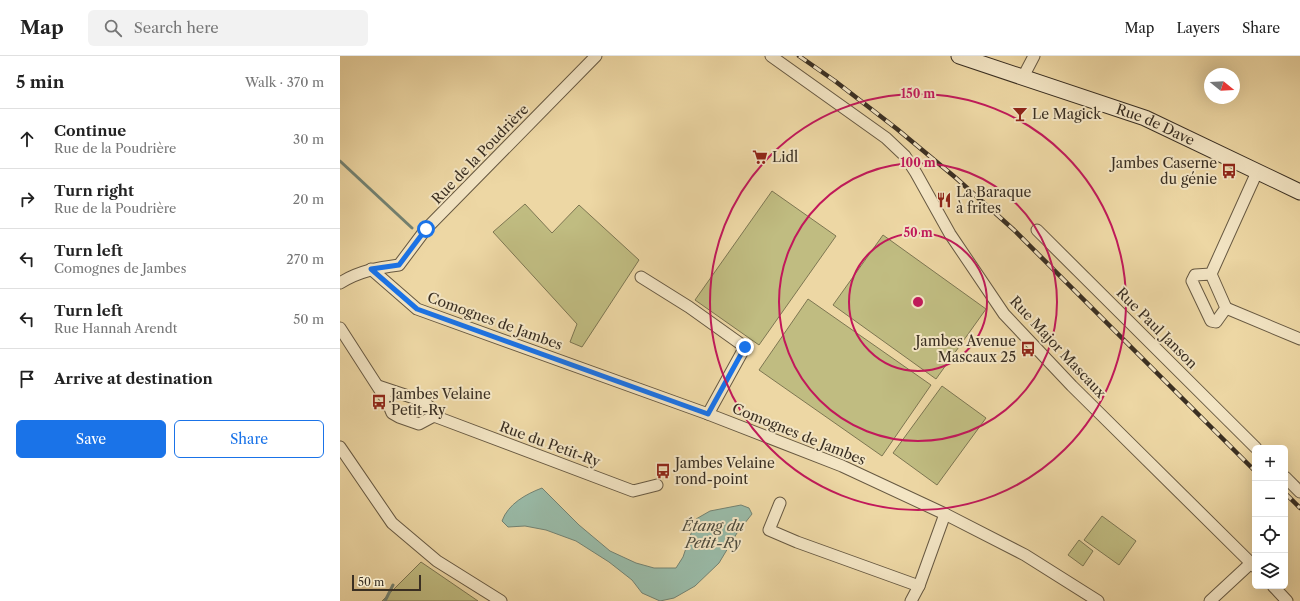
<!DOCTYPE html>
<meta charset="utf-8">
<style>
:root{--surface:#fff;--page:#f2f2f2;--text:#222;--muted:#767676;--line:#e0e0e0;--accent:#1a73e8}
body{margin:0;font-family:"Libre Caslon Text",serif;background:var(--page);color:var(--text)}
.controls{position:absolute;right:12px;bottom:12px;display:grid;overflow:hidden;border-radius:6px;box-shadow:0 4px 16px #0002}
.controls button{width:36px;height:36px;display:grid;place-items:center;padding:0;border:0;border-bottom:1px solid var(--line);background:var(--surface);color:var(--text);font:20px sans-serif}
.compass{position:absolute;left:864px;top:12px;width:36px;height:36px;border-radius:50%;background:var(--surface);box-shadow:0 4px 16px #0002;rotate:108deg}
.scale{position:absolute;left:12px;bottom:10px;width:69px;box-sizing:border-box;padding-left:4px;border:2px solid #3a2f22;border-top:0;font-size:11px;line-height:14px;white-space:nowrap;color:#3a2f22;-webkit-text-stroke:3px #f3e5c4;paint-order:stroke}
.stop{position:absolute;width:12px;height:12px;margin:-9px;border:3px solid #1a73e8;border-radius:50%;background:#fff}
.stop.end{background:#1a73e8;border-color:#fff;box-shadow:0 1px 4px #0008}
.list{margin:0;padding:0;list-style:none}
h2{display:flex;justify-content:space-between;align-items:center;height:52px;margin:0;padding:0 16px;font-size:17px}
h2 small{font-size:13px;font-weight:400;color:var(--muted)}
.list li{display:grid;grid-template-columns:26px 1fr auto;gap:12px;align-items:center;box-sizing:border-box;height:60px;padding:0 16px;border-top:1px solid var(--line)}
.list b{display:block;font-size:15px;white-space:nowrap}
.list p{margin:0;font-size:13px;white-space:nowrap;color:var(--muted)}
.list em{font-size:13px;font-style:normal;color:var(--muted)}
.actions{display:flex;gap:8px;padding:12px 16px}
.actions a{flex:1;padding:9px 0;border:1px solid var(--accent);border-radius:6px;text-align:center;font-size:14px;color:var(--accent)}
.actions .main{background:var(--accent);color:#fff}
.icon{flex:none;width:22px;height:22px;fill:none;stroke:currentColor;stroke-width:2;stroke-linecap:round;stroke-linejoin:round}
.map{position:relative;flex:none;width:960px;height:545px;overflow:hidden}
header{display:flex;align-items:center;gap:24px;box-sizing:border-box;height:56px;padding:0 20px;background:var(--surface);border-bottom:1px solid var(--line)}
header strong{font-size:19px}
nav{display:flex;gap:22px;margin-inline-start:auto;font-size:14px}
.search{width:280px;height:36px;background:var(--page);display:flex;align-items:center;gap:10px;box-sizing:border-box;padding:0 14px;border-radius:6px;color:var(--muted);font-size:15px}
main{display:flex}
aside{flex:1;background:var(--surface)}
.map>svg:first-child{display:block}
</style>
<header>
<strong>Map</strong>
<div class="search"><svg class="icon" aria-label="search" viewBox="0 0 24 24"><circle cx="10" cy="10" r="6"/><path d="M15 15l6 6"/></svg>Search here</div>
<nav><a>Map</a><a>Layers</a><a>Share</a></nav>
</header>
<main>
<aside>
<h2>5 min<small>Walk · 370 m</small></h2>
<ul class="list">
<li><svg class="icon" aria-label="ahead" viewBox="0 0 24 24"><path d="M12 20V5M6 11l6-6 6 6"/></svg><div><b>Continue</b><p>Rue de la Poudrière</p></div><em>30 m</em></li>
<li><svg class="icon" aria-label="right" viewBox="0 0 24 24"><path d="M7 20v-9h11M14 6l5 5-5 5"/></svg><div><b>Turn right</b><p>Rue de la Poudrière</p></div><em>20 m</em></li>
<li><svg class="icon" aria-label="left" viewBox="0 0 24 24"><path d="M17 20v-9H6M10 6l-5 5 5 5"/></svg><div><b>Turn left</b><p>Comognes de Jambes</p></div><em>270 m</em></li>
<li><svg class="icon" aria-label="left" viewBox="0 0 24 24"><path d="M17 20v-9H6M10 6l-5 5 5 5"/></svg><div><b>Turn left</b><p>Rue Hannah Arendt</p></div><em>50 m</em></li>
<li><svg class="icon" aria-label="arrive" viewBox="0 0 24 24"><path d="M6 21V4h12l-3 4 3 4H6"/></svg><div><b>Arrive at destination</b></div></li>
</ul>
<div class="actions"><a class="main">Save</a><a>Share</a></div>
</aside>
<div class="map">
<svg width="960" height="545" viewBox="0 0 960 545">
<rect width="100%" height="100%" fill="#edd7a4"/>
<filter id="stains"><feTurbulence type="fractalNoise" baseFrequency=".005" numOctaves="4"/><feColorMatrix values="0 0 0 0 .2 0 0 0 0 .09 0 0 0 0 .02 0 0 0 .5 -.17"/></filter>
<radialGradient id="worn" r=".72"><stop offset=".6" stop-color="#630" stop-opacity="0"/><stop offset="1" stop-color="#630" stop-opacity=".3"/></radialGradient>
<g fill="#c0bc81" stroke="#7d7652">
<path d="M 432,135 L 496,180 L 419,289 L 355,244 Z"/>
<path d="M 185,148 L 212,177 L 239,149 L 299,204 L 242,291 L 230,286 L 237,268 L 153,176 Z"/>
<path d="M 543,179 L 646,253 L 596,323 L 493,249 Z"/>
<path d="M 468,243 L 591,329 L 542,400 L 419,314 Z"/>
<path d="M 602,330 L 646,362 L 597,429 L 553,397 Z"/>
<path d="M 762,460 L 796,485 L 779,509 L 744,484 Z"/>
<path d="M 739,484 L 753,495 L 743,510 L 728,499 Z"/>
<path d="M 81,506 L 138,545 L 42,545 Z"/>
</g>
<path fill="#99baa7" stroke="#738272" d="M 202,432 L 239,469 L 270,495 L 296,507 L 314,512 L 336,512 L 343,501 L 356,463 L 370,455 L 401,449 L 409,452 L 412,458 L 397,477 L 379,507 L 355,530 L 334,542 L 320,545 L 302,537 L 292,524 L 269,506 L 236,485 L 206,474 L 185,470 L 168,471 L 162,465 C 168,448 186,438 202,432 Z"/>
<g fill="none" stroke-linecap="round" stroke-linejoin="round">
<g stroke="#738272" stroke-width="3">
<path d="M 0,105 L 72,172"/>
<path d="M 45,545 L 53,529"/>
</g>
<g stroke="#675942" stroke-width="13">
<g id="street">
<path d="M 431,0 L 546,82 L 565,100 L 576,117 L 610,178 L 664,258 L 732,330 L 915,511"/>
<path d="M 683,21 L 694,0"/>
<path d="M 697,174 L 916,392"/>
<path d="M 31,213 L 77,253 L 368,358 L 502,410 L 605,458 L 685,499 L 758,545"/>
<path d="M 871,218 L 855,219 L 852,225 L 871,265 L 876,266 L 886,252 L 871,218 L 917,116"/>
<path d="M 301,221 L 349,251 L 405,291 L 368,358"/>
<path d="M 0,227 C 19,215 37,212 59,209 L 86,173 L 256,0"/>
<path d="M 886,252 L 960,283"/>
<path d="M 0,272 L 47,345 L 52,357 L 59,361 L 79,368 L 94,360 L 293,435 L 317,429"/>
<path d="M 38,330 L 80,344 L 90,351 L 94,360"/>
<path d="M 0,391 L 52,467 L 97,505 L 161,545"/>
<path d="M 945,421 L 960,436"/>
<path d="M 440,447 L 429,474 L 457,486 L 579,530"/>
<path d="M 933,530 L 947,545"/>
<path d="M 571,545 L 579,530 L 605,458"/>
<path d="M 870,545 L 911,507"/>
</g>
</g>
<g stroke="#3a2f22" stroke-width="17">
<g id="secondary">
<path id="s1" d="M 619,0 L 805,62 L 960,136"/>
</g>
</g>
<use href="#street" stroke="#f3e5c4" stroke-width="11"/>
<use href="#secondary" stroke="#f3e5c4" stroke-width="15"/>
<g stroke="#3a2f22" stroke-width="4.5">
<g id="rail">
<path d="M 459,0 L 495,25 L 557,73 L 616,122 L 674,174 L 915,415"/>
<path d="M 945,437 L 960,452"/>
</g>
</g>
<use href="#rail" stroke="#f3e5c4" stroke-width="3" stroke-dasharray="9" stroke-linecap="butt"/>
</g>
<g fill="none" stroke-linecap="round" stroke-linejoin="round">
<path stroke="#1a73e8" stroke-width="5" d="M 86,173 L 59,209 L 31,213 L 77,253 L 368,358 L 405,291"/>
</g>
<g fill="none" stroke="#c2185b" stroke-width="2">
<circle cx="578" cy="246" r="69"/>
<circle cx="578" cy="246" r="139"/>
<circle cx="578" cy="246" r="208"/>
</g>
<defs>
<g id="bar-bare" transform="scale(1.2)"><path d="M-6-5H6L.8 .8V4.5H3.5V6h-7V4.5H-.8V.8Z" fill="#8f2418" stroke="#f3e5c4" stroke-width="2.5" paint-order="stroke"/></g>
<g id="supermarket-bare" transform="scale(1.2)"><path d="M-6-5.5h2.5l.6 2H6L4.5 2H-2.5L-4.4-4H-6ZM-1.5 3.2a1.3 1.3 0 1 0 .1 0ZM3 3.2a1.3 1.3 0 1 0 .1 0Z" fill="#8f2418" stroke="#f3e5c4" stroke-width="2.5" paint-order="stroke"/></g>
<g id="bus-bare" transform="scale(1.2)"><path d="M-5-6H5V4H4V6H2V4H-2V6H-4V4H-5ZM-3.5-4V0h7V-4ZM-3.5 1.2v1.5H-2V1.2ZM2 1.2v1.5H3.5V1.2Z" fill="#8f2418" stroke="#f3e5c4" stroke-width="2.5" paint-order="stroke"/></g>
<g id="restaurant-bare" transform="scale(1.2)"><path d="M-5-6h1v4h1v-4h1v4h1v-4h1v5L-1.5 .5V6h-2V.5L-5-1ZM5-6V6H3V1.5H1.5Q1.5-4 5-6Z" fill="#8f2418" stroke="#f3e5c4" stroke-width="2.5" paint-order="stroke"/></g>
</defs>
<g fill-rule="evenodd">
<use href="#bar-bare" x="680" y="58"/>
<use href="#supermarket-bare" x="420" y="101"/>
<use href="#bus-bare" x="889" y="115"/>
<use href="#restaurant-bare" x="604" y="144"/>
<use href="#bus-bare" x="688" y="293"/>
<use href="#bus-bare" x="39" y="346"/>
<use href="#bus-bare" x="323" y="415"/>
</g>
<g text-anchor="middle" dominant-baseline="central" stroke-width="4" stroke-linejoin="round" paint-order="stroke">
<g font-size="14" fill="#3a2f22" stroke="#f3e5c4" text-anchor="start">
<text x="692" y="58">Le Magick</text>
<text x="432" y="101">Lidl</text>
<text x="877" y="107" text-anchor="end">Jambes Caserne<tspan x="877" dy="16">du génie</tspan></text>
<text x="616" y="136">La Baraque<tspan x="616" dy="16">à frites</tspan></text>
<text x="676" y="285" text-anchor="end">Jambes Avenue<tspan x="676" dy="16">Mascaux 25</tspan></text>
<text x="51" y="338">Jambes Velaine<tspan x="51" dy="16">Petit-Ry</tspan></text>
<text x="335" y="407">Jambes Velaine<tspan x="335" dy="16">rond-point</tspan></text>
</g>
<g font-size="14" fill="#3a2f22" stroke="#f3e5c4">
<text stroke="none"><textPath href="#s1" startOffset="208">Rue de Dave</textPath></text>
<text transform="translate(140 98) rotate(-46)">Rue de la Poudrière</text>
<text transform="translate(155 265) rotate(20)">Comognes de Jambes</text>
<text transform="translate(817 272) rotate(45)">Rue Paul Janson</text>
<text transform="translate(718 291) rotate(47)">Rue Major Mascaux</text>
<text transform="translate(459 378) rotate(22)">Comognes de Jambes</text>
<text transform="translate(210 388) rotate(20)">Rue du Petit-Ry</text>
</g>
<g font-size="15" font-style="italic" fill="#4d4b3d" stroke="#f3e5c4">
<text x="373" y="469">Étang du<tspan x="373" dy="17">Petit-Ry</tspan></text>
</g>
</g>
<circle cx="578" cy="246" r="6" fill="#c2185b" stroke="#f3e5c4" stroke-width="2"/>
<g font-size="12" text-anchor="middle" font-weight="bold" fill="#c2185b" stroke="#f3e5c4" stroke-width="4" stroke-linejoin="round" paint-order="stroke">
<text x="578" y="42">150 m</text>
<text x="578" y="111">100 m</text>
<text x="578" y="181">50 m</text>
</g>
<rect width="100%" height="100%" filter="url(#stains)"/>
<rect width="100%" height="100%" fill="url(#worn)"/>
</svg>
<div class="controls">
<button>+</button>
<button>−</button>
<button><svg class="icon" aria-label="locate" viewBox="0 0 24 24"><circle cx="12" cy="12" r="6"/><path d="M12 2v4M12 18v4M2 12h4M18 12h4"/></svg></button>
<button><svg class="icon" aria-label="layers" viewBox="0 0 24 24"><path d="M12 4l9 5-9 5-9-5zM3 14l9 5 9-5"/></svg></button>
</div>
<svg class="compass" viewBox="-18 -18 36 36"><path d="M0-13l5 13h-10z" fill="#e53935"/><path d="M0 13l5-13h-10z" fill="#767676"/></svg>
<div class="scale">50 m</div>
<div class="stop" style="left:86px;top:173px"></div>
<div class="stop end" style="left:405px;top:291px"></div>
</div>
</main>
